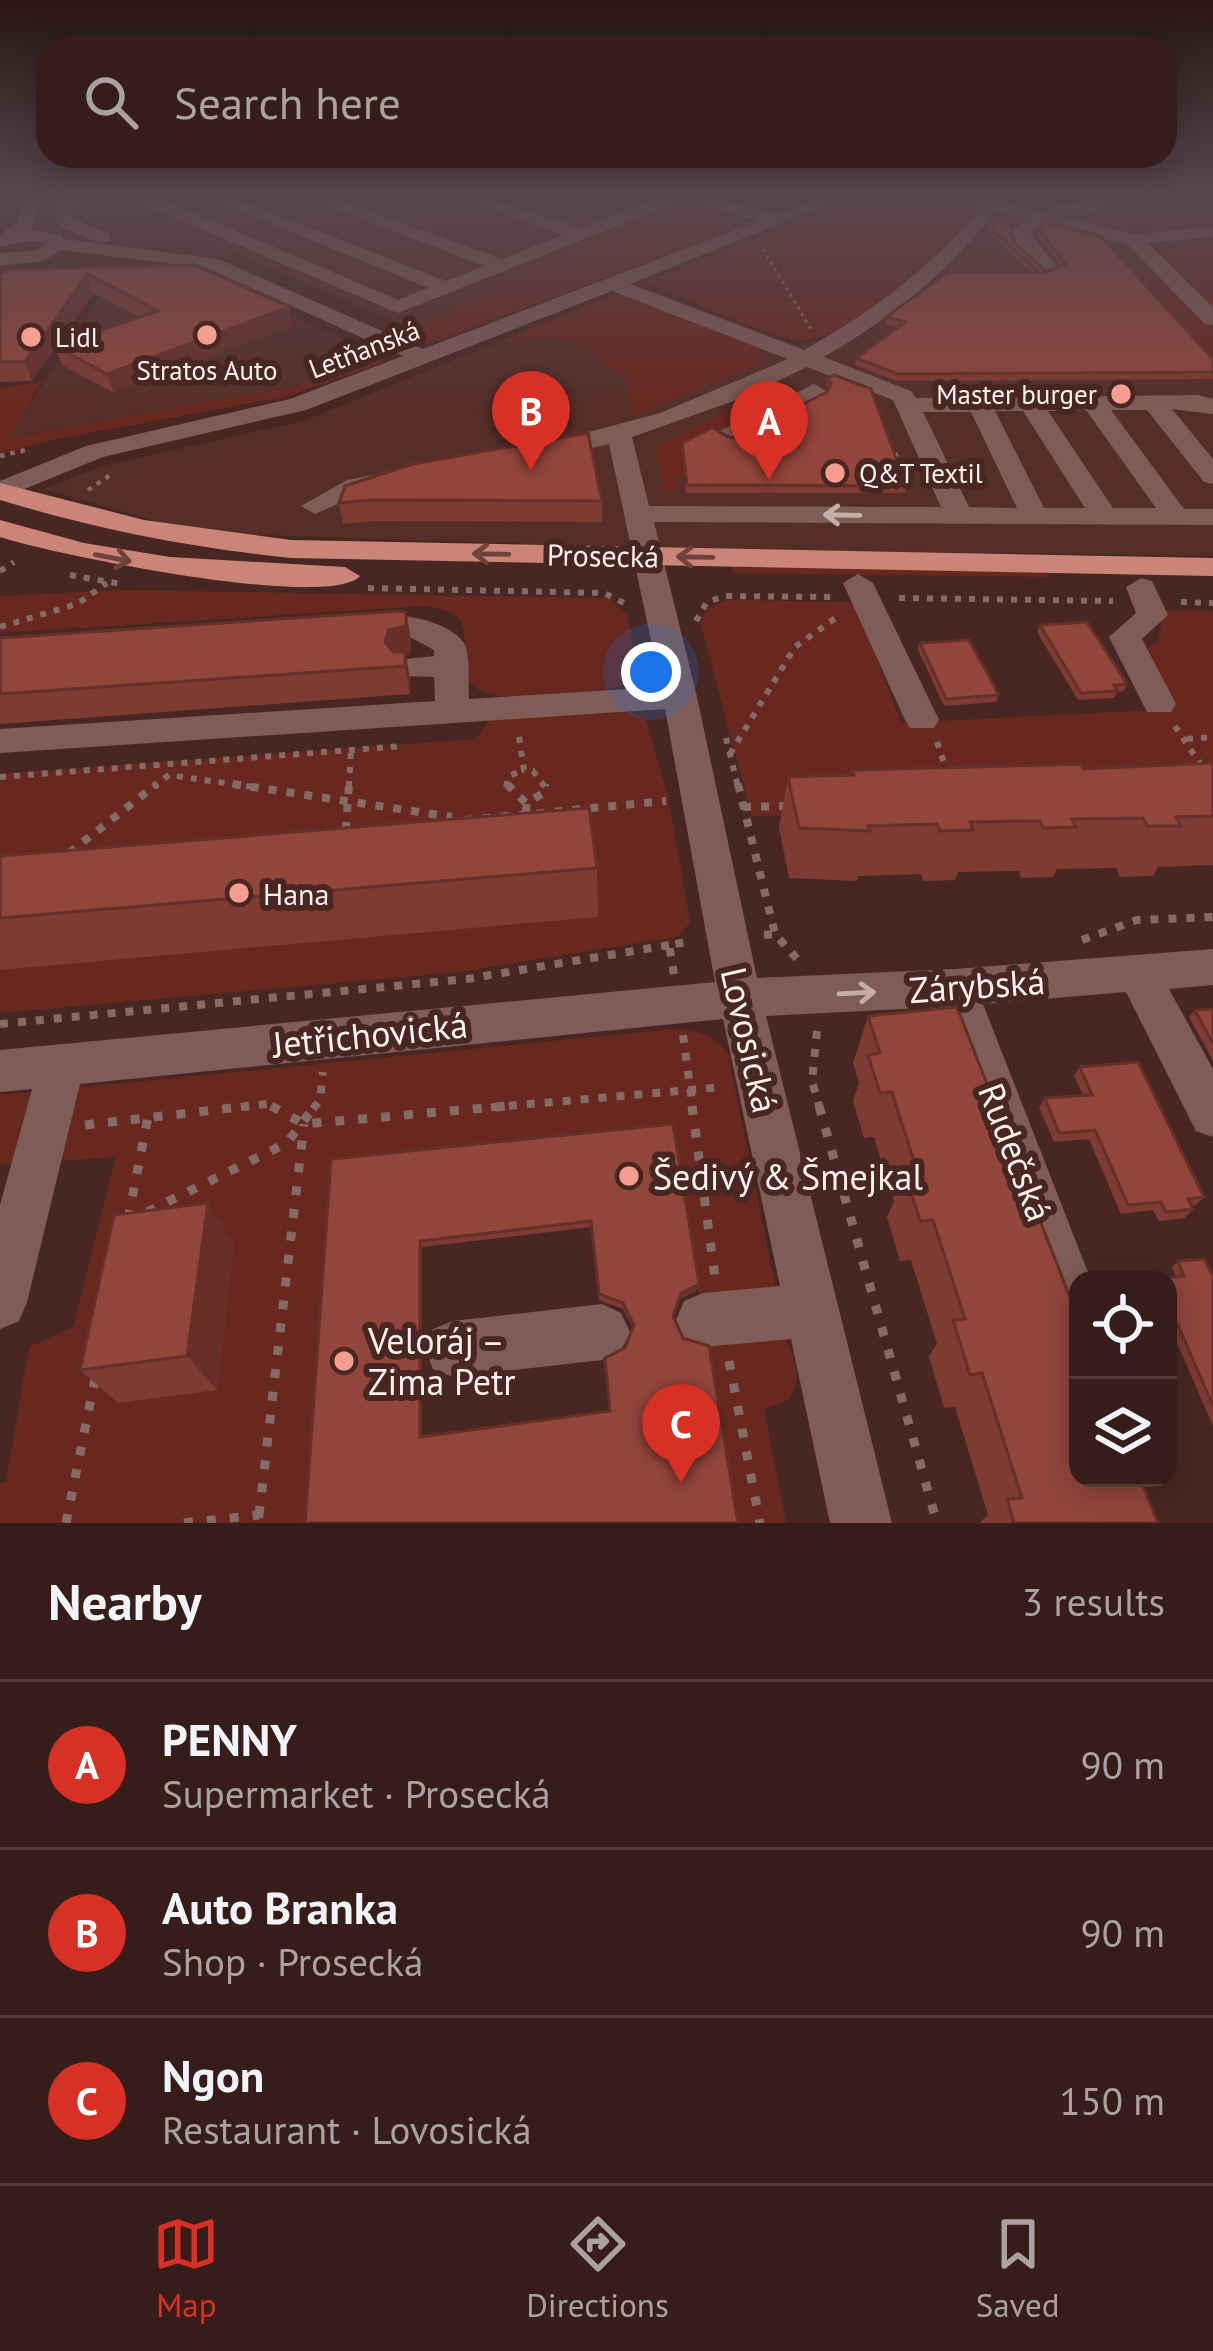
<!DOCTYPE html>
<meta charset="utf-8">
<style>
:root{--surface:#361d1a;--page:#412a27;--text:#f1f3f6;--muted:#aaa2a2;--line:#503b39;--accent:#d93025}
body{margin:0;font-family:"PT Sans",sans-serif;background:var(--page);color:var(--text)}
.controls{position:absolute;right:36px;bottom:36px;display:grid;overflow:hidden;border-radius:24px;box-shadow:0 6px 30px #0003}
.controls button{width:108px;height:108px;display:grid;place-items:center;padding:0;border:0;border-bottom:3px solid var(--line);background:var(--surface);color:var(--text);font:60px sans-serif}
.you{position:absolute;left:651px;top:672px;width:42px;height:42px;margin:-30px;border:9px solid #fff;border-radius:50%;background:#1a73e8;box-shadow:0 0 0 18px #1a73e833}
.badge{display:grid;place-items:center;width:78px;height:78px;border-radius:50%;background:var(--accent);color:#fff;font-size:39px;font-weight:700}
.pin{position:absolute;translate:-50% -99px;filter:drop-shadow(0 3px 6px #0008)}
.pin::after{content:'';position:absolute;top:63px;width:42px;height:36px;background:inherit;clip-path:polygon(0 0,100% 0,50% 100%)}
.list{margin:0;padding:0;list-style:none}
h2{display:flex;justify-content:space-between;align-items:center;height:156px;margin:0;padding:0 48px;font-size:51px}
h2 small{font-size:39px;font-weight:400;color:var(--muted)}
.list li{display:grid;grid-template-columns:78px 1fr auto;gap:36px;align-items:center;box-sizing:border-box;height:168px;padding:0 48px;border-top:3px solid var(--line)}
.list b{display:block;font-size:45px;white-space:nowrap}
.list p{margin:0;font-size:39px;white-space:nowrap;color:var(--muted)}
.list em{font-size:39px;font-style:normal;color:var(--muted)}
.icon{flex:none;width:66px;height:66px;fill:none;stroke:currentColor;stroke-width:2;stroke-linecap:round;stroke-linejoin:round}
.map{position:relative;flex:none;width:1213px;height:1523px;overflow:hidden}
.search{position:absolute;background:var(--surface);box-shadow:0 6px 30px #0003;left:36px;right:36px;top:36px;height:132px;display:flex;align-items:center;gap:30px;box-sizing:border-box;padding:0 42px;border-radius:36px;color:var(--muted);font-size:45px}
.sheet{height:660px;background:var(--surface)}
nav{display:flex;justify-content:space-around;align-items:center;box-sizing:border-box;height:168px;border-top:3px solid var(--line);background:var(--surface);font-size:33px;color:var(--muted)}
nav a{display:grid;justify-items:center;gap:6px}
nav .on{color:var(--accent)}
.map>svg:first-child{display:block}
</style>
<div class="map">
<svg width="1213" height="1523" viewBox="0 0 1213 1523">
<rect width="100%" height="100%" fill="#482722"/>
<g fill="#562e28">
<path d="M 104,195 L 657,195 L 610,214 L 631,222 L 413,330 Z"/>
<path d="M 1102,195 L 1213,195 L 1213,556 L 667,548 L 197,533 L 44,489 L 102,466 L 303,421 L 639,286 L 795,345 L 819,340 L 906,282 L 977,212 L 1091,214 L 1084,206 Z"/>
<path d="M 121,265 L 153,267 L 252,298 L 379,356 L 294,387 L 7,438 Z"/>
</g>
<g fill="#69281f" fill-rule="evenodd">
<path d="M 864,195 C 899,195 950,187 977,212 C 950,249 847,344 800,340 C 764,337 681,296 644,282 Z"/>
<path d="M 672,204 C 696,204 731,205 746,225 L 429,344 L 398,338 L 579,243 Z"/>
<path d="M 1008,214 L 1023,219 L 1041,271 L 1153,270 L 1213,331 L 1213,366 L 1038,275 L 1004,233 L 980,232 L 996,216 Z"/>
<path d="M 1213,246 L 1213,319 L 1151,250 Z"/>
<path d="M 611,295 L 624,295 L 758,346 L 764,359 L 759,365 L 634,415 L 626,378 L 599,362 L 591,346 L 544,337 L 497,343 Z"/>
<path d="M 379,356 L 384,362 L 285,397 L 57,439 L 0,454 L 0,388 L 41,382 L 9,438 L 294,387 Z"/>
<path d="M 738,406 L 744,407 L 737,422 L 684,475 L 676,476 L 677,492 L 663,491 L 655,447 Z"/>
<path d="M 731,567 L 1042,572 L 1051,577 L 732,573 Z"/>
<path d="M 121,590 L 607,598 L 627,615 L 639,678 C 613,694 500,708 475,687 C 442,660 497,613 423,606 L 0,633 L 0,596 Z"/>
<path d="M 727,600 L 850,602 L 858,608 L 901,723 L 1175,709 L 1144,652 L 1158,641 L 1164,610 L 1213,611 L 1213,802 L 752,816 L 700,621 L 707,609 Z"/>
<path d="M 631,712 L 646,719 L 669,801 L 690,922 L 680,936 L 461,972 L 0,1013 L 0,970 L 598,917 L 0,908 L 0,774 L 476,739 L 490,719 Z"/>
<path d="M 675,1029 C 700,1030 713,1036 728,1055 L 787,1343 C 798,1364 801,1379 789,1400 L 764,1409 L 786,1523 L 736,1523 L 672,1131 L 334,1165 L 309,1523 L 0,1523 L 0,1483 L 6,1482 L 29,1347 L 73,1327 L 116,1157 L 0,1165 L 0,1095 ZM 234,1245 L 217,1389 L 118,1403 Z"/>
</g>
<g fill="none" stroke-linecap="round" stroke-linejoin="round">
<path stroke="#856a66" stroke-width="3" stroke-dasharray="3 4.5" stroke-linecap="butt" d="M 763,249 L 812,331"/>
<g stroke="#856a66" stroke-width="4.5" stroke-dasharray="4.5 6" stroke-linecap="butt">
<path d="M 895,453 L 910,491"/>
<path d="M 0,456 L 26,450"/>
<path d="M 88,490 L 112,474"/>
</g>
<g stroke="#856a66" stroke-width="6" stroke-dasharray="6 8" stroke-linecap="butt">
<path d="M 0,571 L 14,562"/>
<path d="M 70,575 L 121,584"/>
<path d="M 368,588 L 604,593 L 628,605"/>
<path d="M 899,598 L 1113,601"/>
<path d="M 1181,602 L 1213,603"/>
<path d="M 696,621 L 707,602 L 726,596 L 831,597"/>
<path d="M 0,627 L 77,604 L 107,583"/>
<path d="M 1175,726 L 1213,783"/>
<path d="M 519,737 L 524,770 L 533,771 L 545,787"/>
<path d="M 726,738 L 738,787"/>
<path d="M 1187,739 L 1213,737"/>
<path d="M 937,742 L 948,775"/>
<path d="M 730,754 L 795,647 L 841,614"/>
<path d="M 0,777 L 403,746"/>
<path d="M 153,787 L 169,775 L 253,787"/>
<path d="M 349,787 L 351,750"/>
<path d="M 506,787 L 509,776 L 524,770"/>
</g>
<g stroke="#856a66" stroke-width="8" stroke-dasharray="8 10" stroke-linecap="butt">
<path d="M 233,784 L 452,817"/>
<path d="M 507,784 L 526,803"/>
<path d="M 738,784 L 775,934"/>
<path d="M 743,807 L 790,806"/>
<path d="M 526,812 L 527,803 L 545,792 L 545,784"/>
<path d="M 447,822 L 666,801"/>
<path d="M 346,830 L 349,784"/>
<path d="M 69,853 L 157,784"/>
<path d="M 764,935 L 775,934 L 798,960"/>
<path d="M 1082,940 L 1137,920 L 1213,917"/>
<path d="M 674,974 L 669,945 L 692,941"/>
<path d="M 0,1024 L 467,979 L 669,945"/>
<path d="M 817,1031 L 812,1081 L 820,1109"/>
<path d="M 683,1035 L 693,1109"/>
<path d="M 223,1109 L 267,1104 L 276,1109"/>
<path d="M 313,1109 L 320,1100 L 323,1072"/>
<path d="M 473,1109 L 724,1087"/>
</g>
<g stroke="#856a66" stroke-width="9" stroke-dasharray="9 14" stroke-linecap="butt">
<path d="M 271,1106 L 304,1124 L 507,1106"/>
<path d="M 692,1106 L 715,1277"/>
<path d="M 819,1106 L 937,1523"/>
<path d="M 85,1125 L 249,1106"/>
<path d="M 147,1212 L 287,1143 L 315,1106"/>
<path d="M 128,1219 L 148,1117"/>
<path d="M 729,1361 L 760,1523"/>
<path d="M 259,1515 L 304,1124"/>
<path d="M 66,1523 L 95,1379"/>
<path d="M 184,1523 L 259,1515 L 258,1523"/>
</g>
<g fill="#7f5c56" fill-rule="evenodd">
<path d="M 0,195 L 9,195 L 12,199 L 0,204 Z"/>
<path d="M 24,195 L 42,195 L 31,230 L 60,234 L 64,239 L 218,259 L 423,349 L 758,221 L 685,199 L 398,313 L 126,197 L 152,195 L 398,300 L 428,288 L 202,195 L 226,195 L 446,281 L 484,266 L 301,195 L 326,195 L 502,259 L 563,235 L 453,195 L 479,195 L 580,228 L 665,195 L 708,195 L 775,215 L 828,195 L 852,195 L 630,284 L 804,350 C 872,312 931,268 980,208 L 941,195 L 987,199 L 1008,195 L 1002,202 L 1047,213 L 1054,206 L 1126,195 L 1090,214 L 1058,216 L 1134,234 L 1213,227 L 1213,237 L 1148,243 L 1213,307 L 1213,325 L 1205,324 L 1127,244 L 1046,224 L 1030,233 L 1060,270 L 1043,274 L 1017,246 L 1011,231 L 1028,219 L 995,211 C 948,273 891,318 824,357 L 911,391 L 916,398 L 1198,395 L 1213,399 L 1213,414 L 1172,409 L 1213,459 L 1213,484 L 1204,482 L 1147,410 L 1111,410 L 1184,509 L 1213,509 L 1213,525 L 654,522 L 697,697 L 757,978 L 955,969 L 1213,949 L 1213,985 L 1169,989 L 1213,1069 L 1213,1137 L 1196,1131 L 1126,992 L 983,1004 L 1091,1280 L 1078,1280 L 1078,1342 L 1059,1334 L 1051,1315 L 940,1007 L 766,1016 L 892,1523 L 830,1523 L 791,1339 L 703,1347 L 684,1339 L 676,1320 L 684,1301 L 703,1293 L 780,1286 L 723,1019 L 80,1084 L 27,1302 L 19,1321 L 0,1329 L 0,1205 L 32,1089 L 0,1092 L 0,1050 L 715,982 L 665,709 L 0,753 L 0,729 L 435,701 L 434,677 L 398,676 L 394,668 L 398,660 L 434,656 L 434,650 L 408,636 L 348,634 L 343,627 C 362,603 448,616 464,643 C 471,657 468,683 469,699 L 661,687 L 609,444 L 545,459 L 532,451 L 536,446 L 660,413 L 788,359 L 612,291 L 306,410 L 103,457 L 0,499 L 0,481 L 86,446 L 290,399 L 403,356 L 207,268 L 62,250 L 40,262 L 0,265 L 0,253 L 35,251 L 47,243 L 28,241 L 0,247 L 0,235 L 17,223 ZM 807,367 L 893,400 L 941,507 L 649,506 L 632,437 L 742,398 ZM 1086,410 L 1156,508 L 1113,508 L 1048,411 ZM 995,411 L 1023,411 L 1085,508 L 1044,508 ZM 923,412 L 971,412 L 1017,508 L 969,507 Z"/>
<path d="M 73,195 L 94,195 L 73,210 L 72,218 L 110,234 L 110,242 L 96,242 L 57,225 L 55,208 Z"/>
<path d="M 1203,195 L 1213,195 L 1213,200 L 1206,199 Z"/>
<path d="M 814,384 L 826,391 L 822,396 L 738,438 L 729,441 L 716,433 Z"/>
<path d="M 390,472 L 403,480 L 399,486 L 363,493 L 315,514 L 301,506 L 347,480 Z"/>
<path d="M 858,574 L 873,583 L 939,720 L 934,728 L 910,728 L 905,720 L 843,583 Z"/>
<path d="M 1141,578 L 1152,581 L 1168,615 L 1142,639 L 1176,704 L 1171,712 L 1147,712 L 1109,637 L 1136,613 L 1126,587 Z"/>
<path d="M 602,1304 L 621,1313 L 630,1332 L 621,1351 L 602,1360 L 453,1377 L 433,1369 L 425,1349 L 433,1329 L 453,1321 Z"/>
</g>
<g fill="#ca8478" fill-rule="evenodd">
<path d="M 0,483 L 144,520 L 291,540 L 1213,558 L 1213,576 L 291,558 C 192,548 95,529 0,500 Z"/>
<path d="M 0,520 L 84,543 L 170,557 L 345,567 L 360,576 C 329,611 51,554 0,537 Z"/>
</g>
</g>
<g fill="#7d3b33" fill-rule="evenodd">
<path d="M 547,195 L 654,195 L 606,213 Z"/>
<path d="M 987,225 L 1015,243 L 1046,272 L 1061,266 L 1037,234 L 1038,228 L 1213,359 L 1213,379 L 897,381 L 855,365 L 856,358 L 898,327 L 885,324 L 886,317 L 1031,272 L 986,231 Z"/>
<path d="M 195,265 L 289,307 L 292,326 L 114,393 L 62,365 L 55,348 L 32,381 L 0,382 L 0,274 ZM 93,293 L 140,317 L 57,345 Z"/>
<path d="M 827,379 L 906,486 L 905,493 L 686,493 L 682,443 L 799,434 L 794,415 L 795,408 L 827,392 L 829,388 L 826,386 Z"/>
<path d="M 345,486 L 602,501 L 602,522 L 375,521 L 343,524 L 339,503 Z"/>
<path d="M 406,612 L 411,640 L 410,654 L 406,655 L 410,681 L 410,694 L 0,724 L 0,638 Z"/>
<path d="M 1040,625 L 1127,684 L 1124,691 L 1117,692 L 1114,698 L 1078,700 L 1037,632 Z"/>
<path d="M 920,643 L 999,695 L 996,702 L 944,706 L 918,650 Z"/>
<path d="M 1213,763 L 1213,865 L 1158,867 L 1153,876 L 1120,877 L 1116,868 L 1057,869 L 1053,877 L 1021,878 L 1019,871 L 958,872 L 955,880 L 923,881 L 921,874 L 858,876 L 857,881 L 789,878 L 779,827 L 788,777 L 851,775 L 852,770 L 1083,769 Z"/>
<path d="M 0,856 L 597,868 L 598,917 L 0,970 Z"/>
<path d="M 1213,1009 L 1213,1061 L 1189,1017 L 1195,1010 Z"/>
<path d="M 868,1016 L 1158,1523 L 979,1523 L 988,1515 L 955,1407 L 944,1408 L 929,1356 L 937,1344 L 911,1260 L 900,1261 L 887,1217 L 894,1202 L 874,1137 L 864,1138 L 853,1101 L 859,1083 L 853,1063 Z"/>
<path d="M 1080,1067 L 1204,1197 L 1196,1205 L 1191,1206 L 1193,1209 L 1185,1218 L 1159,1221 L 1153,1210 L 1121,1214 L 1089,1139 L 1054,1142 L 1039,1107 L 1045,1098 L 1083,1095 L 1074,1076 Z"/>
<path d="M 673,1124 L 699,1284 L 698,1290 L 680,1299 L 673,1318 L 738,1523 L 305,1523 L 331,1159 ZM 592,1227 L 599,1300 L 623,1309 L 633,1328 L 610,1411 L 422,1436 L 422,1247 Z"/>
<path d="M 234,1244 L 217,1390 L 118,1403 L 80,1370 Z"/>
<path d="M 1178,1261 L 1213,1273 L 1213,1426 L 1168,1322 L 1168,1280 L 1157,1280 L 1176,1277 L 1172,1267 Z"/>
</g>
<g fill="#663029">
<path d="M 626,195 L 654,195 L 606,213 L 606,202 Z"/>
<path d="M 87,274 L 93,293 L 32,381 L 25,362 Z"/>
<path d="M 289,307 L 292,326 L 114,393 L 107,374 Z"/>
<path d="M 406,612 L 411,640 L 410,654 L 406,655 L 410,681 L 410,694 L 405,666 L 394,658 L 385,642 L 389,630 Z"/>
<path d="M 208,1203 L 234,1244 L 217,1390 L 187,1356 Z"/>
<path d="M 420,1241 L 422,1247 L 422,1441 L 420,1437 Z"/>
<path d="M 699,1284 L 698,1290 L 680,1299 L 672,1322 L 681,1293 Z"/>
</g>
<g fill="#91453b" stroke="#663029" stroke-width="3" fill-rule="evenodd">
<path d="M 581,195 L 626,195 L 606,202 Z"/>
<path d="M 990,222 L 1009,222 L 1015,243 L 1046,272 L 1066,264 L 1038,228 L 1048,223 L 1100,236 L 1213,359 L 1213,372 L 898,374 L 856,358 L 905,322 L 886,317 L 948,272 L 1039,272 L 987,225 Z"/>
<path d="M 195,265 L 289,307 L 107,374 L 55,346 L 158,311 L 87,274 L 25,362 L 0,362 L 0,274 L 8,270 Z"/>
<path d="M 834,375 L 871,389 L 906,486 L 687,485 L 682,443 L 712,428 L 731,438 L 743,434 L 801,434 L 795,408 L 827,392 L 831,383 L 827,379 Z"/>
<path d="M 588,433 L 602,501 L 371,500 L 339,503 L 345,486 L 413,464 Z"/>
<path d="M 399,611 L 406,612 L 406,626 L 389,630 L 385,642 L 393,652 L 405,652 L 405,666 L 0,694 L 0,638 Z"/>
<path d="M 1087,622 L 1127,684 L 1114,685 L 1118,691 L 1081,693 L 1040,625 Z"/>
<path d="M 969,640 L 999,695 L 946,699 L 920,643 Z"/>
<path d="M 1213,763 L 1213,816 L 1176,817 L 1181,826 L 1147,826 L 1143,818 L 1072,819 L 1076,827 L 1043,828 L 1040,821 L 970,822 L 973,830 L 940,831 L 937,824 L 868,826 L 870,831 L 799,828 L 788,777 L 854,775 L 852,770 L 1081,764 L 1083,769 Z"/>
<path d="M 589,808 L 597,868 L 0,918 L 0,856 Z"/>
<path d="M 957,1007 L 1078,1318 L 1078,1478 L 1140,1478 L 1158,1523 L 1014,1523 L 1007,1499 L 1022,1498 L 982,1373 L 970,1375 L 953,1320 L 965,1319 L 933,1220 L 920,1221 L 906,1175 L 918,1174 L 892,1092 L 880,1093 L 868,1055 L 880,1053 L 868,1016 Z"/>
<path d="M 1213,1009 L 1213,1044 L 1195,1010 Z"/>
<path d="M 1138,1062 L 1204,1197 L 1188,1199 L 1193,1209 L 1166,1212 L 1161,1202 L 1128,1205 L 1095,1130 L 1059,1133 L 1045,1098 L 1092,1095 L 1080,1067 Z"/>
<path d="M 673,1124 L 699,1284 L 681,1293 L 673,1316 L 683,1338 L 709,1346 L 738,1523 L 305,1523 L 331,1159 ZM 591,1221 L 599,1294 L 623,1303 L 634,1325 L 625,1348 L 605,1358 L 610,1411 L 420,1437 L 420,1241 Z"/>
<path d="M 208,1203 L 187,1356 L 80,1370 L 114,1215 Z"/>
<path d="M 1204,1259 L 1211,1273 L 1213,1273 L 1213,1406 L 1168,1302 L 1168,1280 L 1158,1279 L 1184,1276 L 1178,1261 Z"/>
</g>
<defs><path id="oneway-shaft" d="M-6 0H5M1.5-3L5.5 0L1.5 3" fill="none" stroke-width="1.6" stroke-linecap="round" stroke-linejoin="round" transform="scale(3)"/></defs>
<g stroke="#c5aeaa">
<use href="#oneway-shaft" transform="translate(842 515) rotate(-179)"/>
<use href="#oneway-shaft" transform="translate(857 993) rotate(-3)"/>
</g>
<g stroke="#6f433c">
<use href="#oneway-shaft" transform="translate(491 554) rotate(-179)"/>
<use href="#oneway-shaft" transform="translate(695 557) rotate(-179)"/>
<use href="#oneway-shaft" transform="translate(113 558) rotate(11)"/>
</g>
<linearGradient id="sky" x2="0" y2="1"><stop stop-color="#281513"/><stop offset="0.48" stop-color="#58474f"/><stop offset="1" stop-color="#58474f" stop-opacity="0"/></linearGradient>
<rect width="1213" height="408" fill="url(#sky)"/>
<g fill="#f59d8e" stroke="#482722" stroke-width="4.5">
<circle cx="207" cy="335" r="12"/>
<circle cx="31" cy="337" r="12"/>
<circle cx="1121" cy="394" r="12"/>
<circle cx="835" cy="473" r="12"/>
<circle cx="239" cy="893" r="12"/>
<circle cx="629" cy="1176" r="12"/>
<circle cx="344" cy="1361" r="12"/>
</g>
<g text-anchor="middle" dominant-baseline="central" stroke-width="12" stroke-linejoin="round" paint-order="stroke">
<g font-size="27" fill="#fef1ee" stroke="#482722" text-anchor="start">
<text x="55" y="337">Lidl</text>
<text x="207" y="370" text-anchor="middle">Stratos Auto</text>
<text x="1097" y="394" text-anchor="end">Master burger</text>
<text x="859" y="473">Q&amp;T Textil</text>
</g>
<g font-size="27" fill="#fef1ee" stroke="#482722">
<text transform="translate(364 349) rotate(-21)">Letňanská</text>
</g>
<g font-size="30" fill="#fef1ee" stroke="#482722">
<text transform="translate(603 555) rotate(1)">Prosecká</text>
</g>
<g font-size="30" fill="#fef1ee" stroke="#482722" text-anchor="start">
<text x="263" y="893">Hana</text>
</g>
<g font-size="36" fill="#fef1ee" stroke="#482722">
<text transform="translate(977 985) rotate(-4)">Zárybská</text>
<text transform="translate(370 1034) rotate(-6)">Jetřichovická</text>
<text transform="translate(750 1040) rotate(77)">Lovosická</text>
<text transform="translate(1016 1152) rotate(69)">Rudečská</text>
</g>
<g font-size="36" fill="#fef1ee" stroke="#482722" text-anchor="start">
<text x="653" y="1176">Šedivý &amp; Šmejkal</text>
<text x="368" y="1340">Veloráj –<tspan x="368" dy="41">Zima Petr</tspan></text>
</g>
</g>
</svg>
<div class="controls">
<button><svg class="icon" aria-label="locate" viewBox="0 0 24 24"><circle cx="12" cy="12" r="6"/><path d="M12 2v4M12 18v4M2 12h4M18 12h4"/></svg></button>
<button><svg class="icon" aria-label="layers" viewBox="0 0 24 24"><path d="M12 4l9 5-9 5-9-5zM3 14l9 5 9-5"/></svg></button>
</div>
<div class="you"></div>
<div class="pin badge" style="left:769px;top:480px">A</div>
<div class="pin badge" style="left:531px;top:470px">B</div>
<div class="pin badge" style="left:681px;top:1483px">C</div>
<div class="search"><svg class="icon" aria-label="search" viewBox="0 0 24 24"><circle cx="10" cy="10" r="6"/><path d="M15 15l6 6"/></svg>Search here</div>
</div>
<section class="sheet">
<h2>Nearby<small>3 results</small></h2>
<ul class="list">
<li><span class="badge">A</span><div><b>PENNY</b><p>Supermarket · Prosecká</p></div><em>90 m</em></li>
<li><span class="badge">B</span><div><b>Auto Branka</b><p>Shop · Prosecká</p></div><em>90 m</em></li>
<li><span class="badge">C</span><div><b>Ngon</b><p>Restaurant · Lovosická</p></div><em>150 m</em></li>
</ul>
</section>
<nav>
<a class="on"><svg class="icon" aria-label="map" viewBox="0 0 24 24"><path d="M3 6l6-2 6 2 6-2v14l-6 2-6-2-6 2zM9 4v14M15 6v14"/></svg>Map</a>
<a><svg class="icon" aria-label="directions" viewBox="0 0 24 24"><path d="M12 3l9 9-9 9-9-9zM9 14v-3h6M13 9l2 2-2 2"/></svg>Directions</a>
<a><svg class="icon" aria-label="saved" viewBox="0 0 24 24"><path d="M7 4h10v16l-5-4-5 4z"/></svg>Saved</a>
</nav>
